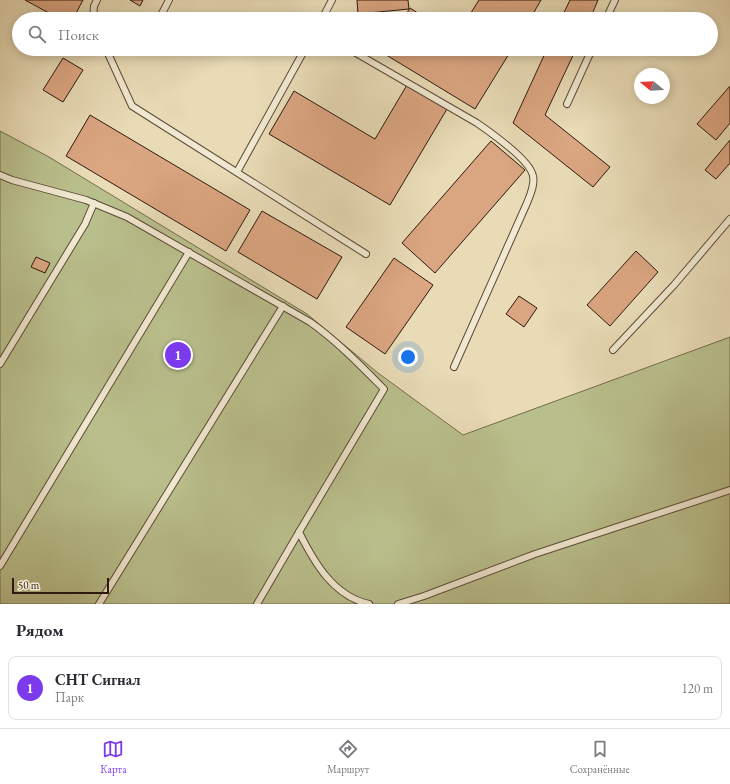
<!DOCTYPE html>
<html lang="ru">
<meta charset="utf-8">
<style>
:root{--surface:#fff;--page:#f7f7f7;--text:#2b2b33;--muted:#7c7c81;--line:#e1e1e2;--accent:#7c3aed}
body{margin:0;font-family:"EB Garamond",serif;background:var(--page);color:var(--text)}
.compass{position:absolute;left:634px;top:68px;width:36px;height:36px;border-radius:50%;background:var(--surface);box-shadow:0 2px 10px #0003;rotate:288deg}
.scale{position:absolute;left:12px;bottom:10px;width:97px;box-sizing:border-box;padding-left:4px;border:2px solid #2f1a0d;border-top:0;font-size:11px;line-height:14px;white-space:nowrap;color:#2f1a0d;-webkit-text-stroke:3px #f0e8d0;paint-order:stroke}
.you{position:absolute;left:408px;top:357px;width:14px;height:14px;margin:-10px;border:3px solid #fff;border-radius:50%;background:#1a73e8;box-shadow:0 0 0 6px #1a73e833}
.badge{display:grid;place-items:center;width:26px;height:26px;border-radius:50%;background:var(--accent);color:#fff;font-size:13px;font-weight:700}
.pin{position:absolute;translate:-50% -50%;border:2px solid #fff;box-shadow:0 1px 4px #0006}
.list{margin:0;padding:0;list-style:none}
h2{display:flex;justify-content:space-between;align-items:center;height:52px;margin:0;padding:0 16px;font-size:17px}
h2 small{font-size:13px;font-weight:400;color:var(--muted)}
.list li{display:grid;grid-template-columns:26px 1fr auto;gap:12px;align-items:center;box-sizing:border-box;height:64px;margin:0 8px 8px;padding:0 8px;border:1px solid var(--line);border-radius:8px}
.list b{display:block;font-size:15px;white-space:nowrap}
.list p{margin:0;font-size:13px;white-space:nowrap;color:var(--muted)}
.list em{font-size:13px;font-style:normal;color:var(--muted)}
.icon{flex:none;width:22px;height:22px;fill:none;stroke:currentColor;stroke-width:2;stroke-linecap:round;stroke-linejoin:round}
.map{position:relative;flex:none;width:730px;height:604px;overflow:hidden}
.search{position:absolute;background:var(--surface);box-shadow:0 2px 10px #0003;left:12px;right:12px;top:12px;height:44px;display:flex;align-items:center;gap:10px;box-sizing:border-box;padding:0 14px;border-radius:22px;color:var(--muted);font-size:15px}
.sheet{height:124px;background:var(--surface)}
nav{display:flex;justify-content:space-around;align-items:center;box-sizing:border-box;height:56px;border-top:1px solid var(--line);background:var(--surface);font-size:11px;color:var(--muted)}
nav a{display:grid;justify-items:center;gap:2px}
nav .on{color:var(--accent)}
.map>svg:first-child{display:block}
</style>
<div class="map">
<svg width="730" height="604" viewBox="0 0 730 604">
<rect width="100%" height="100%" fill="#e8dbb6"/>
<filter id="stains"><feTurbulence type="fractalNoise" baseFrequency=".005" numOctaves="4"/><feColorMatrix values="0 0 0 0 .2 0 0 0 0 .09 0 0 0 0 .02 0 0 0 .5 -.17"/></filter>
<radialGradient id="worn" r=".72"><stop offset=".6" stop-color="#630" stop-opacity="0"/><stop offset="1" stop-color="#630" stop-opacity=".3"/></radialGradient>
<path fill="#b9bf8c" stroke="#746c4c" d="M 0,131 L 49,157 L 307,314 L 378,373 L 463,435 L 730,337 L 730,604 L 0,604 Z"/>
<g fill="#daa581" stroke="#2f1a0d">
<path d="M 25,0 L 83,0 L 73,19 L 60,19 Z"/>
<path d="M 130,0 L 143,0 L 140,6 Z"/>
<path d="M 357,0 L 408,0 L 409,9 L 358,14 Z"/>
<path d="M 479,0 L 541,0 L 530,19 L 467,19 Z"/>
<path d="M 570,0 L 598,0 L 590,19 L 561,19 Z"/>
<path d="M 410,8 L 427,19 L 403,19 Z"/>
<path d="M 385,49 L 512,49 L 475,109 L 383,53 Z"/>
<path d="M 547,49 L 576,49 L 545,115 L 610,167 L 593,187 L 513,123 Z"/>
<path d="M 63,58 L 83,70 L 63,102 L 43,90 Z"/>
<path d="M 407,85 L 447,109 L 390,205 L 269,134 L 294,91 L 375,139 Z"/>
<path d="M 730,86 L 730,123 L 716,140 L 697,124 Z"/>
<path d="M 90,115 L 250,210 L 226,251 L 66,156 Z"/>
<path d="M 730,140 L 730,163 L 716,179 L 705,170 Z"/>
<path d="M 491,141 L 525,170 L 435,273 L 402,243 Z"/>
<path d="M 262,211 L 342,257 L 317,299 L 238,252 Z"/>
<path d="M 636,251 L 658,272 L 610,326 L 587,305 Z"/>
<path d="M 36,257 L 50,263 L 45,273 L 31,267 Z"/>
<path d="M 394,258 L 433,285 L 385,354 L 346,327 Z"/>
<path d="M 519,296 L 537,308 L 524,327 L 506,314 Z"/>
</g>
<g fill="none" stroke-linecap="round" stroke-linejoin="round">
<g stroke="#5d4a37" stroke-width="8">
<g id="service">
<path d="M 93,19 L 94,6 L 97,0"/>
<path d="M 159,19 L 169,0"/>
<path d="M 322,19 L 332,0"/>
<path d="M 606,19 L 615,0"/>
<path d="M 106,49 L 132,106 L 366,254"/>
<path d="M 349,49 L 477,123 C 490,132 530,160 533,176 C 535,185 530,195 527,203 L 454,367"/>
<path d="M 567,104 L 592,49"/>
<path d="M 237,172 L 305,49"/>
<path d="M 0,175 L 12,180 L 86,200 L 127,217 L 310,322 C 337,341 360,365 384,389 L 299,532 L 257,604"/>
<path d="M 613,350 L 674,285 L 730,219"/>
<path d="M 0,364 L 85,224 L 94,203"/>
<path d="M 299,532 C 314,562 333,596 369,604"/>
<path d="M 0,566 L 189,252"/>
<path d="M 99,604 L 283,306"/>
<path d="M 398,604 L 424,596 L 535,554 L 730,490"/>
</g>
</g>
<use href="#service" stroke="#f0e8d0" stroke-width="6"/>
</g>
<rect width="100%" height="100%" filter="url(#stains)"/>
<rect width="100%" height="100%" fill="url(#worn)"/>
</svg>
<svg class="compass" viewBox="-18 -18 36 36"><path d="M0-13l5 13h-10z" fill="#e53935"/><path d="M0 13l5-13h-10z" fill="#7c7c81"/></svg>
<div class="scale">50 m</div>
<div class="you"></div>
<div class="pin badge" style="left:178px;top:355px">1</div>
<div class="search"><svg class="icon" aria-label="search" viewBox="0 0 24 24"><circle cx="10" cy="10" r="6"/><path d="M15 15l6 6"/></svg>Поиск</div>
</div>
<section class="sheet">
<h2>Рядом<small></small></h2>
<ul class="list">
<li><span class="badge">1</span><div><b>СНТ Сигнал</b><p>Парк</p></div><em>120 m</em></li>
</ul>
</section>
<nav>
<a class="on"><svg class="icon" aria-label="map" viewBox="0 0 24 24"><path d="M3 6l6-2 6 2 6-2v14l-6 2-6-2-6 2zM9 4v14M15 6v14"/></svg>Карта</a>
<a><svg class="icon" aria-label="directions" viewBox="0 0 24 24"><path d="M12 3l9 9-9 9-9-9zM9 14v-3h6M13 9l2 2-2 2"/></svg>Маршрут</a>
<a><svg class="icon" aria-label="saved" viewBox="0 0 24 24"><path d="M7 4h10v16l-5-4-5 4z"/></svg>Сохранённые</a>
</nav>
